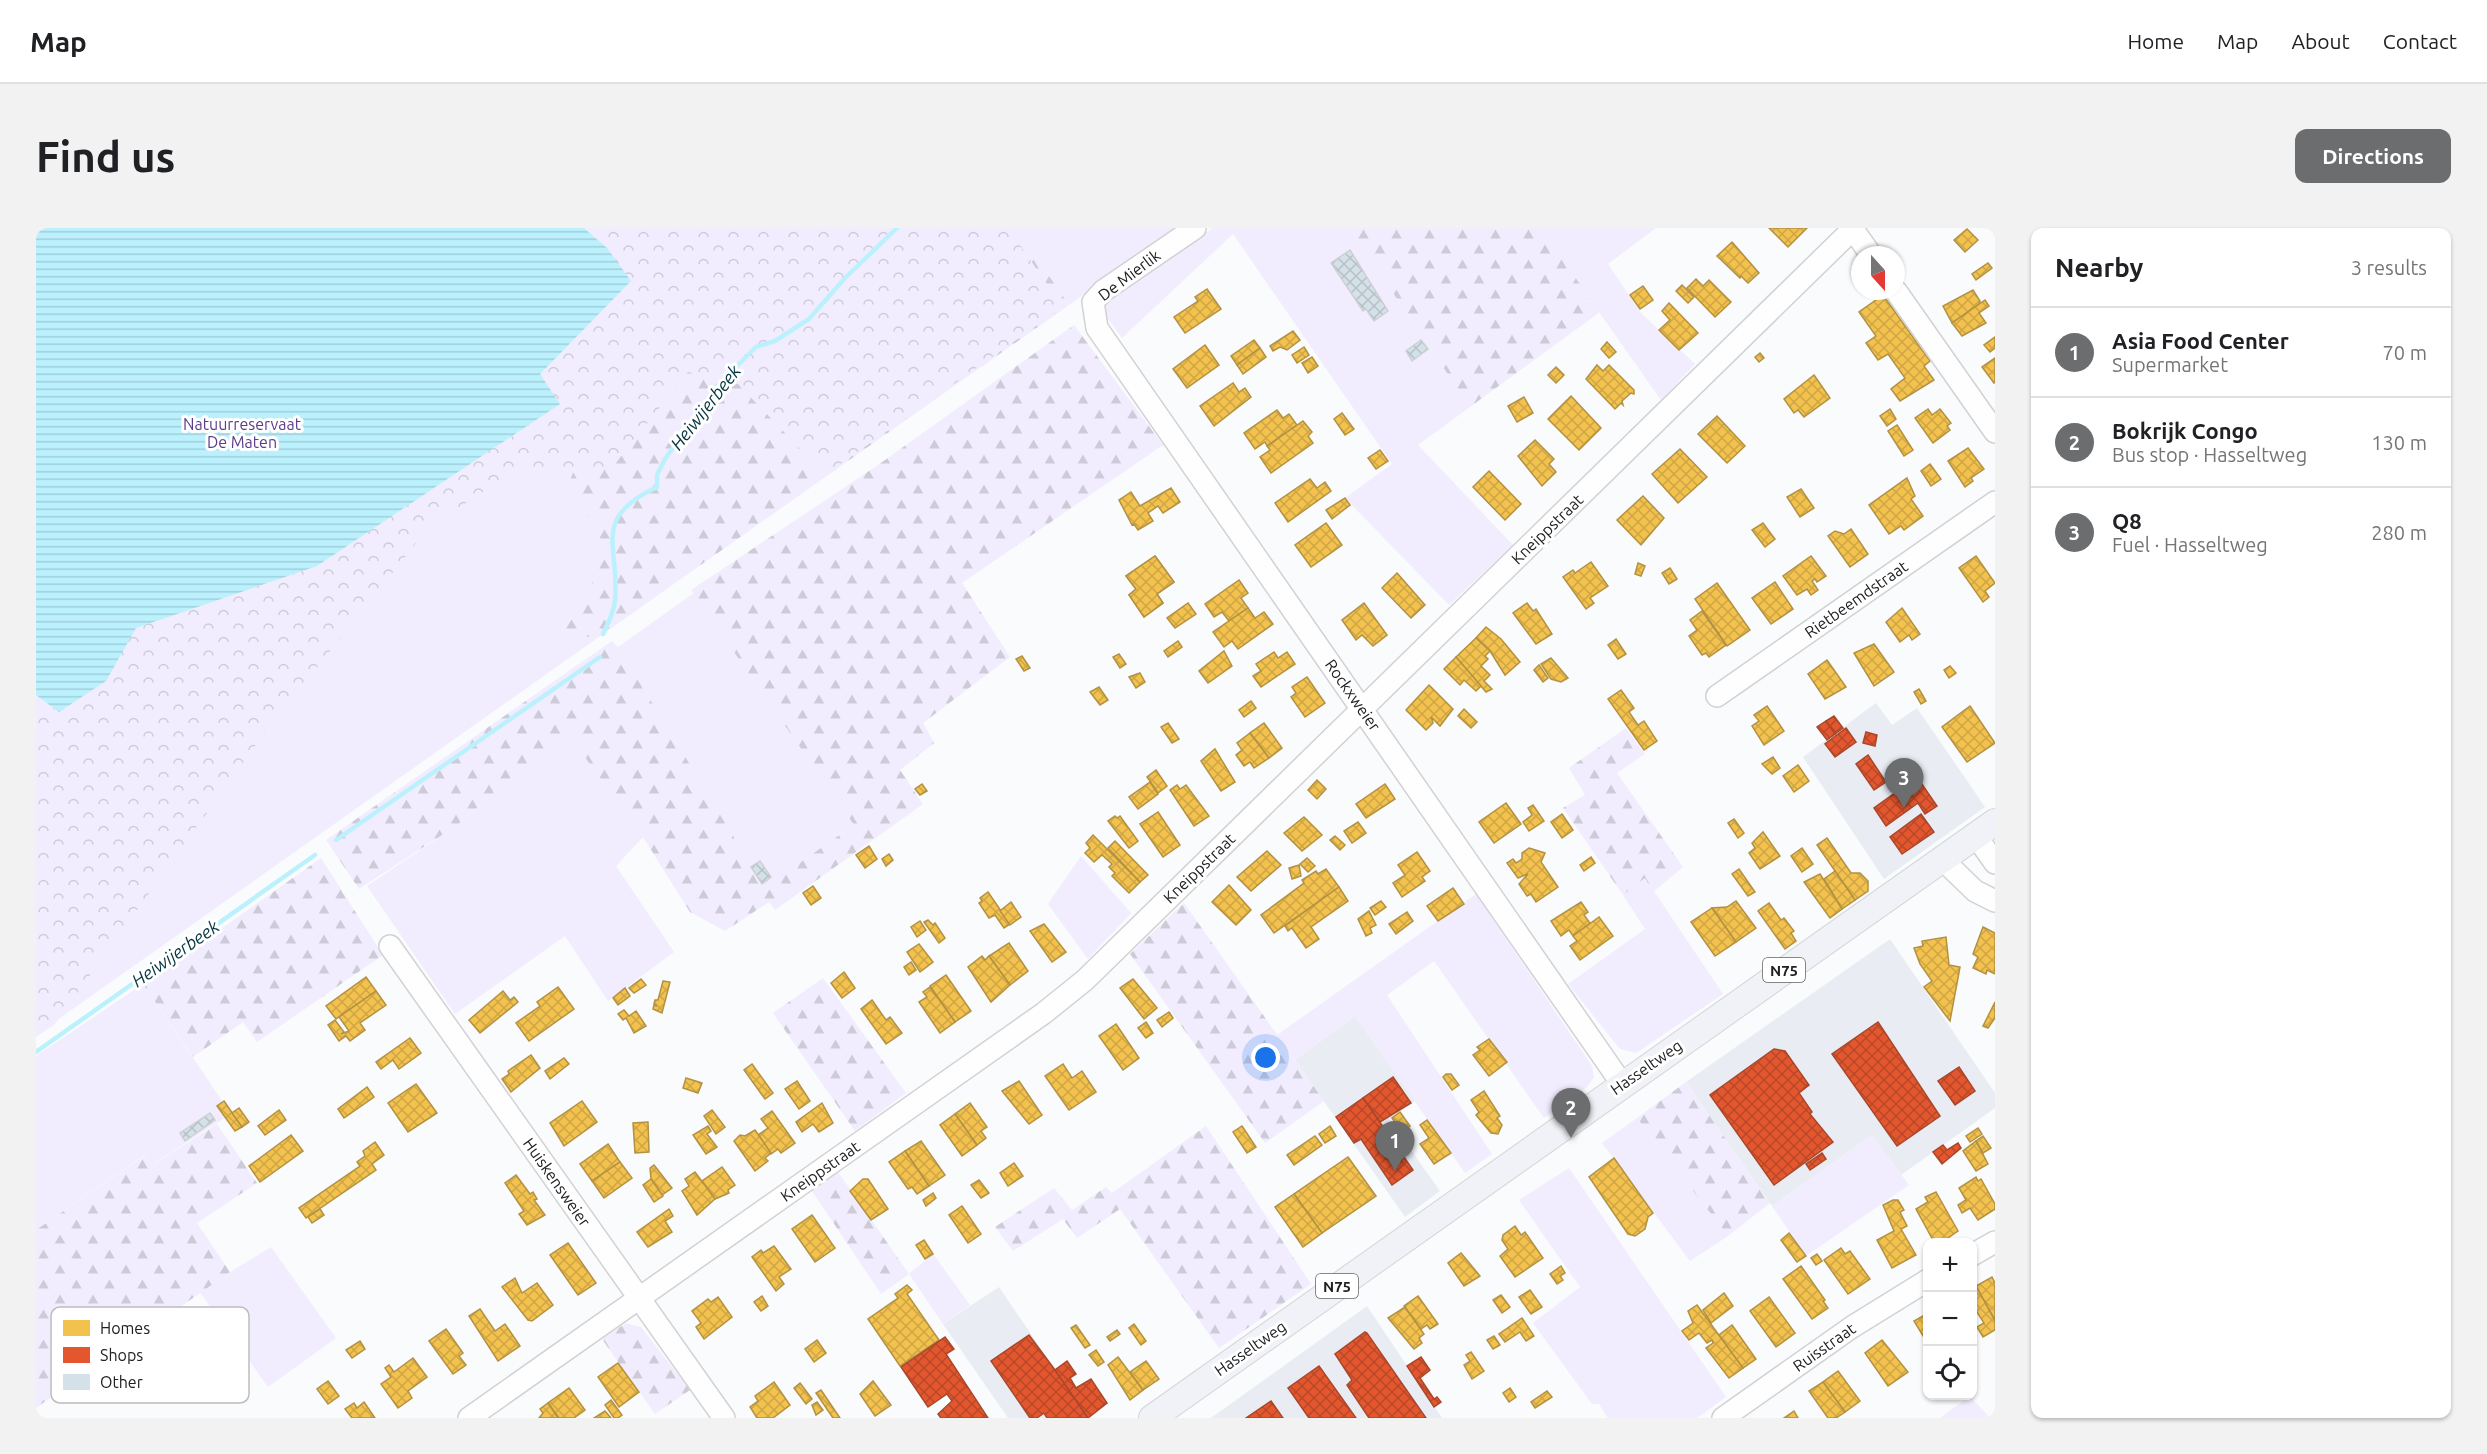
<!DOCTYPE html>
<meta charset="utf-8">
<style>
:root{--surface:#fff;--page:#f2f2f2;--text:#202124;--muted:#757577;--line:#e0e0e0;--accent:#6c6d6f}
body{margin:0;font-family:Ubuntu,sans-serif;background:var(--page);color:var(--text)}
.controls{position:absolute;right:18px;bottom:18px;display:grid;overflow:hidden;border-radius:12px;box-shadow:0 2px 4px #0004}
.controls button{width:54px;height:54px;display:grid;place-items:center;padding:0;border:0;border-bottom:2px solid var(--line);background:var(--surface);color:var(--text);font:30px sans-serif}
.compass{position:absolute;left:1815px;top:18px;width:54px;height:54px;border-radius:50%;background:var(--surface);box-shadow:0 2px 4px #0004;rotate:159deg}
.you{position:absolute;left:1230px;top:830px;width:21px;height:21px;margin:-15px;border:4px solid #fff;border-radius:50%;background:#1a73e8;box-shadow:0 0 0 9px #1a73e833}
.badge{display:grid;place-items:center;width:39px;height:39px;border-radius:50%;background:var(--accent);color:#fff;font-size:20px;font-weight:700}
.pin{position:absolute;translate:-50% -50px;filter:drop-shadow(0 2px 3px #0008)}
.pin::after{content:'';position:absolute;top:32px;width:21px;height:18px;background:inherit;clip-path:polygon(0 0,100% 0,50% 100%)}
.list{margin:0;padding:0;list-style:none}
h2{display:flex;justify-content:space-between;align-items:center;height:78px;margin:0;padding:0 24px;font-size:26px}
h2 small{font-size:20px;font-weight:400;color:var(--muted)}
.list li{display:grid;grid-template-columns:39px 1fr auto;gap:18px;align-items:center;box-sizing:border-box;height:90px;padding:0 24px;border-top:2px solid var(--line)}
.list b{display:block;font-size:22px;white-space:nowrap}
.list p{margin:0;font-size:20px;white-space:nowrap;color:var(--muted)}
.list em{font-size:20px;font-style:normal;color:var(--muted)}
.icon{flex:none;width:33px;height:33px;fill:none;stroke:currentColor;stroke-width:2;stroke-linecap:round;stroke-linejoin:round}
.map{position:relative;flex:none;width:1959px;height:1190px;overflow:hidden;border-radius:12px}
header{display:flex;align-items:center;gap:36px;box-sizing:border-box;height:84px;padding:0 30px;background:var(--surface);border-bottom:2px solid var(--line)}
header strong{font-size:28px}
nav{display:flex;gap:33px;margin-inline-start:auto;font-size:21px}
.intro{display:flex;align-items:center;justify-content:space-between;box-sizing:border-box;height:144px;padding:0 36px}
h1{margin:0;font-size:42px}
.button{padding:15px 27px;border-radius:12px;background:var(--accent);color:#fff;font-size:21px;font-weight:700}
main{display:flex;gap:36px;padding:0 36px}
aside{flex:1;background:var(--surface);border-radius:12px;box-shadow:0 2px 4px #0004}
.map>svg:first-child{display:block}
</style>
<header>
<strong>Map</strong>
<nav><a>Home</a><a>Map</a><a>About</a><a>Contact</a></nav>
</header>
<div class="intro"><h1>Find us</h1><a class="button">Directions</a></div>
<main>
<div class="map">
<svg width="1959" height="1190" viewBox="0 0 1959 1190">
<defs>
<pattern id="forest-firs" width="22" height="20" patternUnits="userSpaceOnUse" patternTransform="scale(1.5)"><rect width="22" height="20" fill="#f1edfe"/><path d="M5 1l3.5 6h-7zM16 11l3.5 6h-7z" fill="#cecbd9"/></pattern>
<pattern id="park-crowns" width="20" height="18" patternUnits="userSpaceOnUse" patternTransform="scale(1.5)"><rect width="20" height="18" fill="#f1edfe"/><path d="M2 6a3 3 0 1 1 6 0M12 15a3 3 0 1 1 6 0" fill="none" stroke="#cecbd9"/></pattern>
<pattern id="water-rules" width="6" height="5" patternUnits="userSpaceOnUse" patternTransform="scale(1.5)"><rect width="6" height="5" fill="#bbf1fd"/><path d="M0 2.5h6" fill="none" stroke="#a0ced9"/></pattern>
<pattern id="homes-cross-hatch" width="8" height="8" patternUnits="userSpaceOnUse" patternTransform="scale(1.5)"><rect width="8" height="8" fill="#f2c14e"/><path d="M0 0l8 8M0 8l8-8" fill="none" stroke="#cfa644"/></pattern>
<pattern id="shops-cross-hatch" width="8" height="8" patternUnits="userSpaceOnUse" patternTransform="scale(1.5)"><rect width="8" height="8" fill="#e4572e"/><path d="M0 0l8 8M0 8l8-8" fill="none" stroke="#b84827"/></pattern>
<pattern id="building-cross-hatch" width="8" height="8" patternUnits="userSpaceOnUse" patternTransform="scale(1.5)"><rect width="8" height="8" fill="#d4e1e8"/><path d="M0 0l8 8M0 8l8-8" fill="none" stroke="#b6c1c7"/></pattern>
</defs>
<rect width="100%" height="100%" fill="#f9fbfd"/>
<g fill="#e9edf3">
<path d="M 1840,475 L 1856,497 L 1881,480 L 1949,579 L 1848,651 L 1767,529 Z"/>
<path d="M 1854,711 L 1959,865 L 1959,880 L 1865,947 L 1835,908 L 1736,978 L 1650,854 Z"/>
<path d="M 1319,788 L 1379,873 L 1353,891 L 1404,963 L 1369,989 L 1259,832 Z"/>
<path d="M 963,1059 L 1052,1190 L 972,1190 L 907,1096 Z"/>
<path d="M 1331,1078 L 1406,1190 L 1175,1190 Z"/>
</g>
<g fill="#f1edfe">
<path d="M 869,0 L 530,263 L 561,297 L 566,317 L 553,369 L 525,402 L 560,411 L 0,807 L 0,467 Z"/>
<path d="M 980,0 L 1139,0 L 1033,77 Z"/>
<path d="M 1177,0 L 1313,0 L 1434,179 L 1382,217 L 1477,317 L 1413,377 L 1309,270 L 1356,236 L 1197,6 L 1086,110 L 1064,80 L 1071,67 Z"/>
<path d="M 1504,0 L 1620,0 L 1572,36 L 1605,85 L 1659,136 L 1625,172 Z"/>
<path d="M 658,365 L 818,597 L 726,662 L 694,602 L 582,419 Z"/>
<path d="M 529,502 L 607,609 L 580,638 L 638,724 L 572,773 L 529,708 L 419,786 L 331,658 L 420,598 Z"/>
<path d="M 1045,628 L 1095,685 L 1052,731 L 1012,676 Z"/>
<path d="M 1609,650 L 1687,766 L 1600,825 L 1584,821 L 1532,756 L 1609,701 L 1587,667 Z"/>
<path d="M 1440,666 L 1556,838 L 1558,849 L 1552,858 L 1508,890 L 1398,733 L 1351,767 L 1456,926 L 1429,945 L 1319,788 L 1259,832 L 1241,807 Z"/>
<path d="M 107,756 L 195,886 L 118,935 L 110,926 L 0,1002 L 0,828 Z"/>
<path d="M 1601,890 L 1692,1008 L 1654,1033 L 1566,915 Z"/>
<path d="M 1836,907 L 1873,957 L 1770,1028 L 1736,978 Z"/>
<path d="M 1533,940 L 1690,1169 L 1661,1190 L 1572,1190 L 1563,1176 L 1556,1176 L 1497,1095 L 1544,1059 L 1483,972 Z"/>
<path d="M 235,1019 L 300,1110 L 232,1159 L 163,1063 Z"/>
<path d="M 897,1026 L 934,1077 L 907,1096 L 873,1046 Z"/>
<path d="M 1934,1168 L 1954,1190 L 1904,1190 Z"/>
</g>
<g fill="url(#forest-firs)">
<path d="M 869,0 L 980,0 L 1033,77 L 560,411 L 525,402 L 553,368 L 565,317 L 561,297 L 530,263 L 551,208 Z"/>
<path d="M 1313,0 L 1504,0 L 1564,84 L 1434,179 Z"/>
<path d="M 1038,97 L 1127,217 L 926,355 L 974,429 L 887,495 L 898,515 L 864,542 L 887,576 L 739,682 L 733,674 L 689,703 L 654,684 L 607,609 L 529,502 L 420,598 L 323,661 L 290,612 L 576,413 L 582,419 L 694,602 L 726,661 L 818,597 L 655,362 L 842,237 Z"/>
<path d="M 1590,500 L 1609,526 L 1581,545 L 1647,639 L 1617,664 L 1609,650 L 1587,667 L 1527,580 L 1549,567 L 1533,540 Z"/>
<path d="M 285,630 L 347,727 L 221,814 L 207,794 L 157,829 L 107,756 Z"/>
<path d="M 1148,675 L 1288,873 L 1229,915 L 1094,726 Z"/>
<path d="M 787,750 L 870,865 L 819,903 L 737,785 Z"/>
<path d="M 1650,854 L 1734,975 L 1692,1008 L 1601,890 Z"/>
<path d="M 181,896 L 221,955 L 161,995 L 194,1044 L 0,1180 L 0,1002 L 111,926 L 119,935 Z"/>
<path d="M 1170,898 L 1275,1056 L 1183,1120 L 1084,981 L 1041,1010 L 1027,991 L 977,1023 L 959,999 L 1018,960 L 1036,982 L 1070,959 L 1076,965 Z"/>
<path d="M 802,944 L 873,1046 L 845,1066 L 776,963 Z"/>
<path d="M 590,1095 L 605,1099 L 654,1162 L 619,1186 L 566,1111 Z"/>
</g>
<path fill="url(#park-crowns)" d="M 0,0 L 972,0 L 1027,79 L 789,247 L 702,156 L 652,144 L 575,241 L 478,244 L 393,299 L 224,511 L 19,796 L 0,809 Z"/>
<path fill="url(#water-rules)" d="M 0,0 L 548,0 L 571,20 L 595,53 L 504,146 L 524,176 L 281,338 L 100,400 L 70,453 L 23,484 L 0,467 Z"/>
<g fill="url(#homes-cross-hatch)" stroke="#b39141" stroke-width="1.5" fill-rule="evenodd">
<path d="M 1733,0 L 1771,0 L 1752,19 Z"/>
<path d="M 1931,1 L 1942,12 L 1929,24 L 1918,12 Z"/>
<path d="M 1696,14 L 1723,45 L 1712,55 L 1705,48 L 1704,50 L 1681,28 Z"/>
<path d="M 1952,35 L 1956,40 L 1940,52 L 1936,46 Z"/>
<path d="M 1660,51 L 1667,58 L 1673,52 L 1695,74 L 1679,89 L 1651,60 Z"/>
<path d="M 1646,57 L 1658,69 L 1652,75 L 1640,63 Z"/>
<path d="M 1607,58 L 1617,72 L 1604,81 L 1594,67 Z"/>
<path d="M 1171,61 L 1185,81 L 1149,105 L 1138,89 L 1162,73 L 1159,69 Z"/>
<path d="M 1937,62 L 1944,73 L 1943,76 L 1916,95 L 1907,78 Z"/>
<path d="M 1847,67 L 1894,133 L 1888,138 L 1898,152 L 1864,173 L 1855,161 L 1869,150 L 1852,126 L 1842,132 L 1830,115 L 1840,108 L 1823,84 Z"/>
<path d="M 1949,72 L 1953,78 L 1943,85 L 1950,95 L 1926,108 L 1916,95 Z"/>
<path d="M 1633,75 L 1662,105 L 1643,122 L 1623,102 L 1634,92 L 1626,83 Z"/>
<path d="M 1257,103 L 1264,112 L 1251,122 L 1244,119 L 1237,123 L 1234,118 Z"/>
<path d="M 1959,109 L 1959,120 L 1954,124 L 1948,117 Z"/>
<path d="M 1218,112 L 1224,120 L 1201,137 L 1195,128 Z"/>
<path d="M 1571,114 L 1580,124 L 1573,130 L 1565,121 Z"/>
<path d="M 1169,117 L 1183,137 L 1151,160 L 1137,141 Z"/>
<path d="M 1268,119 L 1273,127 L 1261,135 L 1256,127 Z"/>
<path d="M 1224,120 L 1230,129 L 1207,146 L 1201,137 Z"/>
<path d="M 1724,125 L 1728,130 L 1723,134 L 1719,129 Z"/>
<path d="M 1276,129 L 1282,138 L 1272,145 L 1266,135 Z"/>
<path d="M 1959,130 L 1959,154 L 1958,155 L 1946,139 Z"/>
<path d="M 1561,137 L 1567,143 L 1573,137 L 1598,162 L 1598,166 L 1595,165 L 1586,173 L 1587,177 L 1585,175 L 1579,181 L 1550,151 Z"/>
<path d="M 1520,139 L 1528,147 L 1520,155 L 1512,147 Z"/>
<path d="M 1778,147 L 1794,170 L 1768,189 L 1762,182 L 1758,185 L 1748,171 Z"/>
<path d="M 1197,155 L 1203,164 L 1209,160 L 1215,169 L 1178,198 L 1164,178 Z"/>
<path d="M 1535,168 L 1565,200 L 1543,222 L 1512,191 Z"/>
<path d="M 1488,169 L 1497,185 L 1481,194 L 1472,178 Z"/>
<path d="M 1854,181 L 1860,191 L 1851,198 L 1844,188 Z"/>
<path d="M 1892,181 L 1896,187 L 1904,181 L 1915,195 L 1911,198 L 1914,202 L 1897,215 L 1879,190 Z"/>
<path d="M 1241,182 L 1247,190 L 1253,186 L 1261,197 L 1231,218 L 1229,214 L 1219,221 L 1208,205 Z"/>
<path d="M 1306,185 L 1318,201 L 1309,207 L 1298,191 Z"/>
<path d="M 1681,188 L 1709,218 L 1691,235 L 1662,206 Z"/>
<path d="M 1267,193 L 1276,204 L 1272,208 L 1277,215 L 1235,245 L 1224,229 L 1234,222 L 1231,218 Z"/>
<path d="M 1861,197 L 1877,222 L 1868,228 L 1852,203 Z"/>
<path d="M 1499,212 L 1518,231 L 1513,236 L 1520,244 L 1506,258 L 1482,228 Z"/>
<path d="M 1932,220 L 1948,241 L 1935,250 L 1937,253 L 1929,259 L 1912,233 Z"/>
<path d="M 1644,221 L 1671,249 L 1642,275 L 1616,246 Z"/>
<path d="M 1344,222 L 1352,233 L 1340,241 L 1332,230 Z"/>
<path d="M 1894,236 L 1905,251 L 1895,258 L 1885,243 Z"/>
<path d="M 1453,243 L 1485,276 L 1469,292 L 1437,259 Z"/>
<path d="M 1871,250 L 1879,268 L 1875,271 L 1887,288 L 1868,302 L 1865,298 L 1853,306 L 1833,277 Z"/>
<path d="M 1274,251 L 1281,260 L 1289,254 L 1295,263 L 1252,294 L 1239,275 Z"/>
<path d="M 1135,260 L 1144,274 L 1127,285 L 1122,278 L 1112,285 L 1117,293 L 1102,302 L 1098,296 L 1096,297 L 1083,272 L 1095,264 L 1104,278 Z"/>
<path d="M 1765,261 L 1778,280 L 1764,289 L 1751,269 Z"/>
<path d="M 1607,268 L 1628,290 L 1605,317 L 1581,292 Z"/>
<path d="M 1309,270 L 1314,277 L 1296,291 L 1290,282 Z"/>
<path d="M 1290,295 L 1306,317 L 1275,339 L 1259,317 Z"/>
<path d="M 1727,295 L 1739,311 L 1729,319 L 1716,302 Z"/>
<path d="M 1815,301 L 1832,326 L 1814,339 L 1792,308 L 1799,303 L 1808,306 Z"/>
<path d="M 1119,328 L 1138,354 L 1121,366 L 1127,375 L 1108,389 L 1093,367 L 1100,361 L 1090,348 ZM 1113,344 L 1121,355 L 1114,360 L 1106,349 Z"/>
<path d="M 1119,328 L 1138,354 L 1121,366 L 1127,375 L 1108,389 L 1093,367 L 1100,361 L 1090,348 Z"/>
<path d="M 1775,328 L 1790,348 L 1781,354 L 1779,351 L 1776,353 L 1782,362 L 1775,367 L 1771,361 L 1761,367 L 1747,348 Z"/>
<path d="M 1940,328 L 1959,355 L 1949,363 L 1953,369 L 1947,374 L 1923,340 Z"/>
<path d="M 1555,334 L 1572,358 L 1554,370 L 1558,375 L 1550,381 L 1527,349 L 1537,342 L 1539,345 Z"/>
<path d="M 1602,335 L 1609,338 L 1605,348 L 1599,346 Z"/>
<path d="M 1634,340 L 1641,351 L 1633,356 L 1626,345 Z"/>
<path d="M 1361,345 L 1389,377 L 1375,390 L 1346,360 Z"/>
<path d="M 1203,352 L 1212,365 L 1205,370 L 1212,380 L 1193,393 L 1186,384 L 1178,389 L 1169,376 Z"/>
<path d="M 1739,354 L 1757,381 L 1735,396 L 1716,370 Z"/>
<path d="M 1681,355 L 1714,402 L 1691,418 L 1659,371 Z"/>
<path d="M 1152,375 L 1160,386 L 1139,400 L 1131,390 Z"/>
<path d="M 1328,375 L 1351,407 L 1337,418 L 1326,407 L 1320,412 L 1306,392 Z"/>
<path d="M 1491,375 L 1497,383 L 1500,381 L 1516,406 L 1500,416 L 1477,385 Z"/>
<path d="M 1212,380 L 1219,390 L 1228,384 L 1237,396 L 1202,421 L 1196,413 L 1188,419 L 1177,404 Z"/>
<path d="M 1866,380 L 1884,406 L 1876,412 L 1873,407 L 1864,414 L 1850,394 Z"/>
<path d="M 1666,383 L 1690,417 L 1673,429 L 1670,425 L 1666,427 L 1653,408 L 1661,402 L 1654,392 Z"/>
<path d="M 1450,399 L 1465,411 L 1484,434 L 1469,447 L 1454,423 L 1440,410 Z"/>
<path d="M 1440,410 L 1454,423 L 1449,428 L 1452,431 L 1445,438 L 1454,447 L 1448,453 L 1456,461 L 1450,464 L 1420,429 Z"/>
<path d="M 1580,411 L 1590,426 L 1582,431 L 1572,417 Z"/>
<path d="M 1142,413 L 1146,419 L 1132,429 L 1128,423 Z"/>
<path d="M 1838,416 L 1858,444 L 1838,458 L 1818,425 Z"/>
<path d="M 1188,423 L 1196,438 L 1172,455 L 1163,443 Z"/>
<path d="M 1238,424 L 1242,430 L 1251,424 L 1259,436 L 1225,459 L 1217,448 L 1225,443 L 1220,436 Z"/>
<path d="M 1083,426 L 1090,436 L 1084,440 L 1077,429 Z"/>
<path d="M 986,428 L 994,440 L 988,443 L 980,431 Z"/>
<path d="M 1420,429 L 1445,458 L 1440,463 L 1428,452 L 1424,457 L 1408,441 Z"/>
<path d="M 1515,430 L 1532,450 L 1525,454 L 1515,451 L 1505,436 Z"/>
<path d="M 1791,432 L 1810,459 L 1789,471 L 1772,446 Z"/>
<path d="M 1503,437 L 1512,450 L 1507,454 L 1498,442 Z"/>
<path d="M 1914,438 L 1920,445 L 1913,450 L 1908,442 Z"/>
<path d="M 1104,445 L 1109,454 L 1100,460 L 1093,449 Z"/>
<path d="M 1271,449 L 1289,475 L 1269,489 L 1255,469 L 1260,465 L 1256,459 Z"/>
<path d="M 1393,457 L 1417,481 L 1404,498 L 1395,489 L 1397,495 L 1390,502 L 1370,482 Z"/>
<path d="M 1063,459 L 1072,472 L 1064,477 L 1054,464 Z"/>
<path d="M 1883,461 L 1890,473 L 1885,476 L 1878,464 Z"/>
<path d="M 1585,462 L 1598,480 L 1593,484 L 1602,497 L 1608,493 L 1621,513 L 1608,522 L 1572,471 Z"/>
<path d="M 1215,473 L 1220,480 L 1208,489 L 1203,482 Z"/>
<path d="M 1731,478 L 1748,503 L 1728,517 L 1716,498 L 1723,493 L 1718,487 Z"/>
<path d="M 1934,478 L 1959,515 L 1931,534 L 1906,499 Z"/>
<path d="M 1428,481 L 1441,494 L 1435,500 L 1422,488 Z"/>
<path d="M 1132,495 L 1143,511 L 1136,515 L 1125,499 Z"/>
<path d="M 1228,495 L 1246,520 L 1233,530 L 1214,505 Z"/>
<path d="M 1214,505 L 1233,530 L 1218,540 L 1214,534 L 1208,538 L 1200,527 L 1206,522 L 1201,515 Z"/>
<path d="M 1179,521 L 1199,554 L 1185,563 L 1165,533 Z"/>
<path d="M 1737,529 L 1744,540 L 1736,546 L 1726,536 Z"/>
<path d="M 1762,537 L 1773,553 L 1758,564 L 1747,548 Z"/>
<path d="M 1120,542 L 1131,558 L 1122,565 L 1111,549 Z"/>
<path d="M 1281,552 L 1290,561 L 1281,571 L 1272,562 Z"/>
<path d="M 1114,554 L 1122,566 L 1102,581 L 1093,569 Z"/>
<path d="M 886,556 L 891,563 L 884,567 L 879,561 Z"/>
<path d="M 1349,556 L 1359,571 L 1330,590 L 1320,576 Z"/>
<path d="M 1141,557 L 1144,561 L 1150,557 L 1173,588 L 1158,598 L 1134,562 Z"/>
<path d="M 1470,575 L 1485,596 L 1458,615 L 1443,594 Z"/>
<path d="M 1497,577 L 1508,593 L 1493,603 L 1487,594 L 1496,587 L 1492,580 Z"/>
<path d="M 1122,584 L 1144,617 L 1127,629 L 1104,596 Z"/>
<path d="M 1526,586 L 1537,602 L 1526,610 L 1515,594 Z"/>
<path d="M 1079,588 L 1081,590 L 1084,588 L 1102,613 L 1093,620 L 1072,593 Z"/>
<path d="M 1268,589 L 1286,607 L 1266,623 L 1248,605 Z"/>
<path d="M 1698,591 L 1708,605 L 1702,610 L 1692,595 Z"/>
<path d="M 1322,594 L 1330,605 L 1316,615 L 1308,603 Z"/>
<path d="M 1727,604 L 1744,628 L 1724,641 L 1713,625 L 1719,620 L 1716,615 Z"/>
<path d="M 1057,607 L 1104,654 L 1093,665 L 1076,648 L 1079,645 L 1073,639 L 1076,636 L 1066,627 L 1058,634 L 1049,625 L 1054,620 L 1050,615 Z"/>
<path d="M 1299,608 L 1309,617 L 1304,622 L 1294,612 Z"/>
<path d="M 1791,610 L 1815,645 L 1824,645 L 1832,653 L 1832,663 L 1819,672 L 1781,617 Z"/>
<path d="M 1079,613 L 1112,647 L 1104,654 L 1072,620 Z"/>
<path d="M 833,618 L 841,631 L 829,640 L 820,627 Z"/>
<path d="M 1493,620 L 1509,625 L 1505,634 L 1522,659 L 1500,674 L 1495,666 L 1491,668 L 1483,656 L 1492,646 L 1482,650 L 1471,635 L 1477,631 L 1480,635 L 1486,631 L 1486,625 Z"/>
<path d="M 1766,620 L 1777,636 L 1766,644 L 1755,628 Z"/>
<path d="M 1231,623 L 1245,637 L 1215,663 L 1201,649 Z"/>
<path d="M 1381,624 L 1394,643 L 1386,649 L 1389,653 L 1366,669 L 1357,655 L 1369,647 L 1362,637 Z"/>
<path d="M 853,626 L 857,632 L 850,638 L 846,631 Z"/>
<path d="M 1555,629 L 1559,635 L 1548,643 L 1544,637 Z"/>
<path d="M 1271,630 L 1279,638 L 1272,644 L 1264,636 Z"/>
<path d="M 1263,637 L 1265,648 L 1256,651 L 1253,640 Z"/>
<path d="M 1290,641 L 1303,659 L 1238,705 L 1225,687 L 1268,655 L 1266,652 L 1280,643 L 1282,646 Z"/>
<path d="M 1703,641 L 1719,664 L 1712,668 L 1696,646 Z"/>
<path d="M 1799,643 L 1819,672 L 1806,681 L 1788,651 Z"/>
<path d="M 1784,646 L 1806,681 L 1794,690 L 1768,654 Z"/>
<path d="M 1193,657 L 1215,682 L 1200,697 L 1176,674 Z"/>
<path d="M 777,658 L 785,670 L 775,677 L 767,665 Z"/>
<path d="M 1303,659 L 1312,673 L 1275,699 L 1283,711 L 1270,720 L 1256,700 L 1252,703 L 1249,698 Z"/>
<path d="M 1417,660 L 1428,676 L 1402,693 L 1391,678 Z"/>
<path d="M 952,664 L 974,696 L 968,700 L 959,687 L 953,690 L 943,675 L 946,673 L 944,670 Z"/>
<path d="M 1345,673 L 1350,679 L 1339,687 L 1334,680 Z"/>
<path d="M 1700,673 L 1720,700 L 1700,714 L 1676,680 L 1691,679 Z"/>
<path d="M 975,674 L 985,689 L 974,697 L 964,683 Z"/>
<path d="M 1545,674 L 1552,684 L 1548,687 L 1554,695 L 1537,708 L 1533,702 L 1525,708 L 1515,693 Z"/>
<path d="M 1733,675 L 1745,692 L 1748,690 L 1758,703 L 1755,705 L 1760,713 L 1749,721 L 1722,683 Z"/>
<path d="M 1676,680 L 1700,714 L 1679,728 L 1655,694 Z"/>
<path d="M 1333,683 L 1340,697 L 1334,700 L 1336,705 L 1330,708 L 1322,691 Z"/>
<path d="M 1371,684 L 1377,693 L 1360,706 L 1353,696 Z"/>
<path d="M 1563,689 L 1577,708 L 1544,732 L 1534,718 L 1541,713 L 1537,708 Z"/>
<path d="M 892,692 L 897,697 L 899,695 L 909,710 L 903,715 L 888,694 Z"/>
<path d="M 884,693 L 890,702 L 881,709 L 875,699 Z"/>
<path d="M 1008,696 L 1030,724 L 1016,734 L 994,703 Z"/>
<path d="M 1947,699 L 1959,705 L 1959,746 L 1951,742 L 1950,746 L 1937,740 L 1942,729 L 1937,726 Z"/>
<path d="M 1910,709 L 1913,737 L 1924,739 L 1914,793 L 1888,759 L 1896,753 L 1884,736 L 1878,720 L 1887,718 L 1886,713 Z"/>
<path d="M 973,715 L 992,743 L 974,757 L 953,728 Z"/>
<path d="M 883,716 L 897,734 L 884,744 L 871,724 Z"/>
<path d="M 946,728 L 949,732 L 953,728 L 974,757 L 955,774 L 932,739 Z"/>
<path d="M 875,734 L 880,742 L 873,747 L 868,739 Z"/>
<path d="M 808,744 L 819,760 L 806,770 L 795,755 Z"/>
<path d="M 910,747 L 935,783 L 919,794 L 894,758 Z"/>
<path d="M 330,749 L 340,763 L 300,791 L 290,778 Z"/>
<path d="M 605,751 L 610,757 L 598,765 L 593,760 Z"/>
<path d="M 1097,751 L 1121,780 L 1108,791 L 1084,760 Z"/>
<path d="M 627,753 L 634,754 L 626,785 L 617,781 L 618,777 L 621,778 L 618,776 L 619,772 L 622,772 Z"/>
<path d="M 522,759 L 538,781 L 493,813 L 480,795 L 504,778 L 501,774 Z"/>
<path d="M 894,759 L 919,794 L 904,805 L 883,774 L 891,769 L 887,764 Z"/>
<path d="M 589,760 L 594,768 L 582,777 L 577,770 Z"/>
<path d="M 340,763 L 350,777 L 324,795 L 329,802 L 314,813 L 310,808 L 303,813 L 292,797 L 299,792 L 308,804 L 305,806 L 313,803 L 303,789 Z"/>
<path d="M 467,763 L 474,772 L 478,769 L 482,774 L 444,805 L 433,792 Z"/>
<path d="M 836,772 L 850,792 L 854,789 L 866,805 L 850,816 L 825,781 Z"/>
<path d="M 1959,774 L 1959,790 L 1952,800 L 1947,798 Z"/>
<path d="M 588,782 L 593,788 L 600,783 L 610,798 L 598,805 L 590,790 L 587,792 L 582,786 Z"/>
<path d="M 1133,784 L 1137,790 L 1126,799 L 1121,792 Z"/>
<path d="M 1110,794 L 1117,805 L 1110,810 L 1102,800 Z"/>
<path d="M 1080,796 L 1103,830 L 1087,842 L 1063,808 Z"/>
<path d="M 374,810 L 385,825 L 363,841 L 357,832 L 345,841 L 340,834 Z"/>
<path d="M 1453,811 L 1471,834 L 1453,848 L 1437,827 L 1444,822 L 1441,819 Z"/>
<path d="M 495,827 L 504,840 L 475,864 L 466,851 L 473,846 L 472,843 Z"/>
<path d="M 528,830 L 533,836 L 514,851 L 509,843 Z"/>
<path d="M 716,836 L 737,865 L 729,871 L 708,842 Z"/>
<path d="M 1027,836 L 1036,850 L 1046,843 L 1060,864 L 1033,882 L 1009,848 Z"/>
<path d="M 1410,846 L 1415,846 L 1423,857 L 1416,862 L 1407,849 Z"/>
<path d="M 650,850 L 666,855 L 662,865 L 647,860 Z"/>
<path d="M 761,853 L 774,873 L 763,881 L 749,861 Z"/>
<path d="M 983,853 L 1006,887 L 993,896 L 966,863 Z"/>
<path d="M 380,856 L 401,885 L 372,904 L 352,875 Z"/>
<path d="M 331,859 L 338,869 L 308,890 L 302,881 Z"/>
<path d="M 1448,863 L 1464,888 L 1461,890 L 1466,897 L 1462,906 L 1455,905 L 1440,887 L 1443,884 L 1435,872 Z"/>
<path d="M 188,873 L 206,899 L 199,903 L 181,878 Z"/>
<path d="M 546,873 L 561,894 L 528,918 L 514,895 Z"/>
<path d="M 786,875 L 797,895 L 783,904 L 777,896 L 766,904 L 760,894 Z"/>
<path d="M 934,875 L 951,899 L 945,903 L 950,910 L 941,917 L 919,886 Z"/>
<path d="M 203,880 L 213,894 L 206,899 L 196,885 Z"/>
<path d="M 243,882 L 250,892 L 229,907 L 222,898 Z"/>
<path d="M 676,882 L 689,899 L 680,906 L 668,888 Z"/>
<path d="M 736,883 L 759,915 L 745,925 L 742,921 L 735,926 L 722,907 L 732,900 L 725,891 Z"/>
<path d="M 1364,884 L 1374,898 L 1366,904 L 1356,890 Z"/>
<path d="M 919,886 L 941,917 L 926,928 L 904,897 Z"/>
<path d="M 1391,892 L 1415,925 L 1398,936 L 1384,916 L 1393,910 L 1384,897 Z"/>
<path d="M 612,894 L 613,924 L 599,925 L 597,895 Z"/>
<path d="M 672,898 L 675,903 L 671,906 L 681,919 L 670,926 L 657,907 Z"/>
<path d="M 1206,898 L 1220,919 L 1211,925 L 1197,904 Z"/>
<path d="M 1294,898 L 1300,908 L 1289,915 L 1283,906 Z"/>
<path d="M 1942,900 L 1946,906 L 1934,914 L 1930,908 Z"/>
<path d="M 719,902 L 735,925 L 729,930 L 732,933 L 719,943 L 698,913 L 704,907 L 709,908 Z"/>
<path d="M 255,907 L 267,923 L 224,954 L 213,938 Z"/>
<path d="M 1279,908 L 1286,917 L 1258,937 L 1251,927 Z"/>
<path d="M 1947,908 L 1955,920 L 1947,925 L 1940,913 Z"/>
<path d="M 885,913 L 909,947 L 893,958 L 869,923 Z"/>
<path d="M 1940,913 L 1952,936 L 1940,943 L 1927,923 Z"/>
<path d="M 339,914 L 348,927 L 336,936 L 340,942 L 270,990 L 263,980 L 324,938 L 321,934 L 329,928 L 327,923 Z"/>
<path d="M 572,916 L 584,934 L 556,953 L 544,936 Z"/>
<path d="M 869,923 L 893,958 L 881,966 L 876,959 L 872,961 L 853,934 Z"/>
<path d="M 1312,929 L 1340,968 L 1286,1005 L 1258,966 Z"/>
<path d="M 1578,930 L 1617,985 L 1612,989 L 1609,1001 L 1599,1008 L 1592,1006 L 1553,949 Z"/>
<path d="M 584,934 L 596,950 L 568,970 L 556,953 Z"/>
<path d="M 978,935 L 987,948 L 972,958 L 964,945 Z"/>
<path d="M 618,937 L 636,960 L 626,967 L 615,951 L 614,940 Z"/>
<path d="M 686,939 L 699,957 L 692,962 L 693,965 L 679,971 L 666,953 Z"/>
<path d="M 659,944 L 679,971 L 661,987 L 646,963 L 653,958 L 649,951 Z"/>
<path d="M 480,947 L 494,966 L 497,964 L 501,971 L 498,972 L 509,987 L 491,997 L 483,986 L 488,983 L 469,955 Z"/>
<path d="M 1940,949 L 1942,953 L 1945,951 L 1959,976 L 1959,981 L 1942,992 L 1934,980 L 1926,985 L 1922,977 L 1930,972 L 1923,960 Z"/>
<path d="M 615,951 L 627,968 L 618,974 L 607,957 Z"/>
<path d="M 827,951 L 832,951 L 852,981 L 835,992 L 814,963 Z"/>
<path d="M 943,952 L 953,965 L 945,970 L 935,957 Z"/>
<path d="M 1900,964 L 1922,1003 L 1906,1014 L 1898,1014 L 1880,981 L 1892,974 L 1889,969 Z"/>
<path d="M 897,965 L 900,970 L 890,978 L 887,972 Z"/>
<path d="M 1258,966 L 1286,1005 L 1267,1019 L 1239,979 Z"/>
<path d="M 1857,972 L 1862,972 L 1868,982 L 1864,984 L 1871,998 L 1865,1001 L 1880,1027 L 1856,1040 L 1841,1012 L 1858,1003 L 1847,977 Z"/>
<path d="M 926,978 L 945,1006 L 932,1015 L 913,987 Z"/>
<path d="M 284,981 L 288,987 L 276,995 L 272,989 Z"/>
<path d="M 633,981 L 637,988 L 629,993 L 636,1004 L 612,1019 L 601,1004 Z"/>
<path d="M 776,987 L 799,1020 L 779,1034 L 756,1001 Z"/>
<path d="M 1479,998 L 1485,1007 L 1489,1004 L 1507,1030 L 1479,1049 L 1464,1028 L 1472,1021 L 1466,1012 L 1467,1007 Z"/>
<path d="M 1753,1005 L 1770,1028 L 1761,1034 L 1745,1012 Z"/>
<path d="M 888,1012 L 897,1026 L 889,1031 L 880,1017 Z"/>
<path d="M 532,1015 L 560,1055 L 542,1067 L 514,1027 Z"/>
<path d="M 738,1018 L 755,1041 L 743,1049 L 748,1056 L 740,1063 L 716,1029 L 725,1022 L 727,1025 Z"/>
<path d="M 1805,1020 L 1809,1026 L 1814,1023 L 1834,1051 L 1812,1066 L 1788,1032 Z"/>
<path d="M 1425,1025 L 1444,1048 L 1428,1058 L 1412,1035 Z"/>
<path d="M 1781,1026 L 1786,1033 L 1780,1037 L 1775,1030 Z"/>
<path d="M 1525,1038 L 1529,1045 L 1524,1048 L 1527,1052 L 1521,1056 L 1514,1046 Z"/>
<path d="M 1765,1038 L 1789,1072 L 1787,1073 L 1792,1080 L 1776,1091 L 1747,1051 Z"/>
<path d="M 1956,1049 L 1959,1055 L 1959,1092 L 1940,1058 Z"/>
<path d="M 479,1050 L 486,1065 L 501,1055 L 517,1077 L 496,1093 L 492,1092 L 466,1059 Z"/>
<path d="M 871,1057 L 876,1062 L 871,1066 L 903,1112 L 864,1138 L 832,1091 L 862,1070 L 859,1066 Z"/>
<path d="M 1940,1058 L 1959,1093 L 1959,1102 L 1947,1109 L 1941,1099 L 1948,1095 L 1941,1084 L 1936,1087 L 1936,1059 Z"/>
<path d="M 1494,1062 L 1506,1079 L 1495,1086 L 1483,1069 Z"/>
<path d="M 1688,1065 L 1697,1078 L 1675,1095 L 1667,1082 Z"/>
<path d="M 1465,1067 L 1474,1079 L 1466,1085 L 1457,1072 Z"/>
<path d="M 726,1068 L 732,1078 L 725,1083 L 718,1074 Z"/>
<path d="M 1382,1068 L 1402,1096 L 1394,1101 L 1391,1097 L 1385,1101 L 1368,1078 Z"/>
<path d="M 682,1069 L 696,1089 L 668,1111 L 660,1099 L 665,1095 L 656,1083 L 672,1071 L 675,1074 Z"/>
<path d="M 1733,1069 L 1759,1105 L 1740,1119 L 1714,1083 Z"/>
<path d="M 1661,1077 L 1707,1140 L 1693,1150 L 1670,1120 L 1677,1115 L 1676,1112 L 1671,1115 L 1663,1105 L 1653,1112 L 1646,1103 L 1657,1095 L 1652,1083 Z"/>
<path d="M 1369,1079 L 1388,1106 L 1383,1110 L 1386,1115 L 1378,1121 L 1352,1090 Z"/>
<path d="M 444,1081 L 459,1103 L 469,1096 L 484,1118 L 462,1133 L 433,1088 Z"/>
<path d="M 1892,1085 L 1892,1116 L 1878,1093 Z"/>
<path d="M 1486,1090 L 1498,1108 L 1490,1113 L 1484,1104 L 1469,1114 L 1463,1106 Z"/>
<path d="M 1098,1096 L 1110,1113 L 1105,1117 L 1093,1100 Z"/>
<path d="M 1040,1097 L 1054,1117 L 1049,1120 L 1035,1100 Z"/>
<path d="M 1696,1097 L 1720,1131 L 1707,1140 L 1683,1107 Z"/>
<path d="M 410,1101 L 427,1125 L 423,1128 L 430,1137 L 417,1146 L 393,1113 Z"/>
<path d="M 1081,1102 L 1084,1106 L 1074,1113 L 1071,1109 Z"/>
<path d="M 1458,1108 L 1464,1117 L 1457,1121 L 1451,1112 Z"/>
<path d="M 781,1112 L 790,1125 L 778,1134 L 769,1121 Z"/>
<path d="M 1846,1112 L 1872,1144 L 1852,1158 L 1829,1125 Z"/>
<path d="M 324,1113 L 329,1121 L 316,1130 L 310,1122 Z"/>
<path d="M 1060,1122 L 1068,1134 L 1062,1138 L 1053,1127 Z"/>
<path d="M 1435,1124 L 1448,1143 L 1436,1151 L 1428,1137 L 1434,1133 L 1430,1127 Z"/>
<path d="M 1082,1129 L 1107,1162 L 1094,1172 L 1072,1137 Z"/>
<path d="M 377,1130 L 391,1149 L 372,1163 L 376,1170 L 362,1180 L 345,1156 L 355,1149 L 349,1140 L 353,1137 L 358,1144 Z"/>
<path d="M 1110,1133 L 1123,1151 L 1107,1162 L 1094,1144 Z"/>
<path d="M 582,1135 L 603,1164 L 583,1179 L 562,1149 Z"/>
<path d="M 1802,1143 L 1824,1173 L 1809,1184 L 1787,1154 Z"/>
<path d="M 292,1153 L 303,1168 L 292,1176 L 281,1161 Z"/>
<path d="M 837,1153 L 855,1177 L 839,1188 L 824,1166 Z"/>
<path d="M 738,1154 L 754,1177 L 737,1190 L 721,1190 L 714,1179 L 722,1173 L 719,1168 Z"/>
<path d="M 1787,1154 L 1809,1184 L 1800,1190 L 1792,1190 L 1773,1163 Z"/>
<path d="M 764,1155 L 776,1171 L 770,1176 L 758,1160 Z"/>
<path d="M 533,1160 L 549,1182 L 538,1190 L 523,1190 L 512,1175 Z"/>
<path d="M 1474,1160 L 1480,1169 L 1473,1174 L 1467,1165 Z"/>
<path d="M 785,1162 L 804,1190 L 797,1190 L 780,1165 Z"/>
<path d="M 1511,1163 L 1516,1169 L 1499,1180 L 1495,1174 Z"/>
<path d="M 575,1172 L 586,1187 L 582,1190 L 578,1190 L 569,1177 Z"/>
<path d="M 328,1174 L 339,1190 L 316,1190 L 309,1181 L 318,1175 L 321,1180 Z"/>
<path d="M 781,1174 L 787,1182 L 780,1187 L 776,1177 Z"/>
<path d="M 512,1175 L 522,1190 L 503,1190 L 507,1185 L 504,1181 Z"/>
<path d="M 569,1183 L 575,1190 L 558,1190 Z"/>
<path d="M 1758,1183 L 1762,1190 L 1748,1190 Z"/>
</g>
<g fill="url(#shops-cross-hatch)" stroke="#a9472b" stroke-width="1.5">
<path d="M 1798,488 L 1807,500 L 1799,506 L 1790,493 Z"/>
<path d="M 1790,493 L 1799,506 L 1791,512 L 1781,499 Z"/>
<path d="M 1810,500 L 1820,514 L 1799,529 L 1789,516 Z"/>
<path d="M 1830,504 L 1841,507 L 1839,518 L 1827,515 Z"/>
<path d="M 1832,527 L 1850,554 L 1838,562 L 1820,536 Z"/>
<path d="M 1881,549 L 1901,578 L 1889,586 L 1882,575 L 1850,598 L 1838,580 Z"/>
<path d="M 1885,586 L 1898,604 L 1866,626 L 1854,609 Z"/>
<path d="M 1842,794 L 1904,888 L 1861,918 L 1796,826 Z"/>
<path d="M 1738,821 L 1749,823 L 1773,857 L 1763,865 L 1776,884 L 1774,886 L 1797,914 L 1738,957 L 1674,867 Z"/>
<path d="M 1923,839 L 1939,863 L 1919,877 L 1902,853 Z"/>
<path d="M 1357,849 L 1375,875 L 1344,894 L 1327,870 Z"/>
<path d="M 1327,870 L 1377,942 L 1356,957 L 1325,911 L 1318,915 L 1300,889 Z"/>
<path d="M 1922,915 L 1925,920 L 1906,936 L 1897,924 L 1907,917 L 1911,922 Z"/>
<path d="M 1786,925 L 1790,931 L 1774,942 L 1770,936 Z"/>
<path d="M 1329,1104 L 1331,1105 L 1390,1190 L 1333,1190 L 1311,1157 L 1316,1152 L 1299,1126 Z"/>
<path d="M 993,1107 L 1019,1142 L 1052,1190 L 1011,1190 L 1008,1185 L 1001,1190 L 994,1190 L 955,1133 Z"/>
<path d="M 909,1109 L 918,1121 L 910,1126 L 952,1190 L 905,1190 L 902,1186 L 916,1173 L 911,1166 L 892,1179 L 865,1139 Z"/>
<path d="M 1385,1129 L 1394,1142 L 1384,1150 L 1398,1171 L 1401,1169 L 1405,1174 L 1398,1179 L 1371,1138 Z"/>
<path d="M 1031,1133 L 1040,1146 L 1034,1150 L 1040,1160 L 1055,1151 L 1071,1175 L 1052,1190 L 1019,1142 Z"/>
<path d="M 1283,1138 L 1320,1190 L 1273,1190 L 1252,1160 Z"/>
<path d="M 1235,1173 L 1247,1190 L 1210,1190 Z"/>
</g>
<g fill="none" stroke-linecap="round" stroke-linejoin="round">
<g stroke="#bbf1fd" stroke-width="4.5">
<path d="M 567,406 C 572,395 578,385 579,372 C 584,318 554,290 621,259 L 621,247 L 629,231 L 680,159 L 720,119 L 739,113 L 773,91 L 810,49 L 861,0"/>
<path d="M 300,612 L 564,429"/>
<path d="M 0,824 L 279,627"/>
</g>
</g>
<g fill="url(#building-cross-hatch)" stroke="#cfd0d2" stroke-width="1.5">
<path d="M 1314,22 L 1352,83 L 1338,93 L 1330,81 L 1327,83 L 1295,35 Z"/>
<path d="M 1385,112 L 1392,121 L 1376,133 L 1370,123 Z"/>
<path d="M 724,633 L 735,649 L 726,656 L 715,639 Z"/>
<path d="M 174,885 L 179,892 L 149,913 L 144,905 Z"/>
</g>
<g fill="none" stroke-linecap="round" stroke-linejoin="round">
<g stroke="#d1d2d4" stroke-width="24">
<g id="minor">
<path d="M 1159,0 L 1067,63 L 1057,74 L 1061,100 L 1586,856"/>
<path d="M 1816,0 L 1835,27"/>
<path d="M 1860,63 L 1959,204"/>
<path d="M 1681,468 L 1959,274"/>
<path d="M 1940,608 L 1959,635"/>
<path d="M 1906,631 L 1939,663 L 1959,673"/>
<path d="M 354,718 L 688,1190"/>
<path d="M 1936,1027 L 1959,1014"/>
<path d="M 433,1190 L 1008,785 L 1049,752 L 1818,0"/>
<path d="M 1687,1190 L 1816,1099 L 1892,1052"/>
</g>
</g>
<g stroke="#d4d5d7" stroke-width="28">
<path id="major" d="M 1116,1190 L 1959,594"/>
</g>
<use href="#minor" stroke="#fefeff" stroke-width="21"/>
<use href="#major" stroke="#f1f2f7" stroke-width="26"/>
</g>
<g text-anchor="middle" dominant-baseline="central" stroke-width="6" stroke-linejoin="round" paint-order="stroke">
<g fill="#fff" stroke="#636465" stroke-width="1.5">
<rect x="1727" y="730" width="42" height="24" rx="4.5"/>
<rect x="1280" y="1046" width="42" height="24" rx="4.5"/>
</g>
<g font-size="15" font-weight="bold" fill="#202123">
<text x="1748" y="742">N75</text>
<text x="1301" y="1058">N75</text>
</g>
<g font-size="16" fill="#202123" stroke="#fff">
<text transform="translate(1093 47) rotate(-37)">De Mierlik</text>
<text transform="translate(1511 301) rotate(-44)">Kneippstraat</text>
<text transform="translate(1820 371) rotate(-35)">Rietbeemdstraat</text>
<text transform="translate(1317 467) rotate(55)">Rockxweier</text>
<text transform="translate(1163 640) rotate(-44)">Kneippstraat</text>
<text transform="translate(1610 839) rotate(-35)">Hasseltweg</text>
<text transform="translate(784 943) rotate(-35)">Kneippstraat</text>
<text transform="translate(521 954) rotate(55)">Huiskensweier</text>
<text transform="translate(1788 1119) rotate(-35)">Ruisstraat</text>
<text transform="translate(1214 1120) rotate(-35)">Hasseltweg</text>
</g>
<g font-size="16" fill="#5c3d8c" stroke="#fff">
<text x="206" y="196">Natuurreservaat<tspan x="206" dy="18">De Maten</tspan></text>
</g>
<g font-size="18" font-style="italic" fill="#05363f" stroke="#fff">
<text transform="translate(669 179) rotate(-52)">Heiwijerbeek</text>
<text transform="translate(139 725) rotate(-35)">Heiwijerbeek</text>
</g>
</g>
<rect x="15" y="1079" width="198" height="96" rx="9" fill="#fff" stroke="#bcbcbd" stroke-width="1.5"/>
<rect x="27" y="1092" width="27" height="16" fill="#f2c14e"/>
<rect x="27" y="1119" width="27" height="16" fill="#e4572e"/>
<rect x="27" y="1146" width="27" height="16" fill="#d4e1e8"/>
<g font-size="16" fill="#202123">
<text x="64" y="1106">Homes</text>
<text x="64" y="1133">Shops</text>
<text x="64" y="1160">Other</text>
</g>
</svg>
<div class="controls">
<button>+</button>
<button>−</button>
<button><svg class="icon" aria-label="locate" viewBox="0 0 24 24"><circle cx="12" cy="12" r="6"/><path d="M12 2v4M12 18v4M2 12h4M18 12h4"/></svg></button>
</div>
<svg class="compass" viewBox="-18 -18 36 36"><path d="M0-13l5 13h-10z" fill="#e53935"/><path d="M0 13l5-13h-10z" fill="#757577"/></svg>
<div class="you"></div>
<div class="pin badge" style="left:1359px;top:943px">1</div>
<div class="pin badge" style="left:1535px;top:910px">2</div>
<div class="pin badge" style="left:1868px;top:580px">3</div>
</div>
<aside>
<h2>Nearby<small>3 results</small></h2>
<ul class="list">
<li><span class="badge">1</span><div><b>Asia Food Center</b><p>Supermarket</p></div><em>70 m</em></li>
<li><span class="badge">2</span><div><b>Bokrijk Congo</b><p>Bus stop · Hasseltweg</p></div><em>130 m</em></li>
<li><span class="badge">3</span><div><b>Q8</b><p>Fuel · Hasseltweg</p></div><em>280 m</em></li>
</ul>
</aside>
</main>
